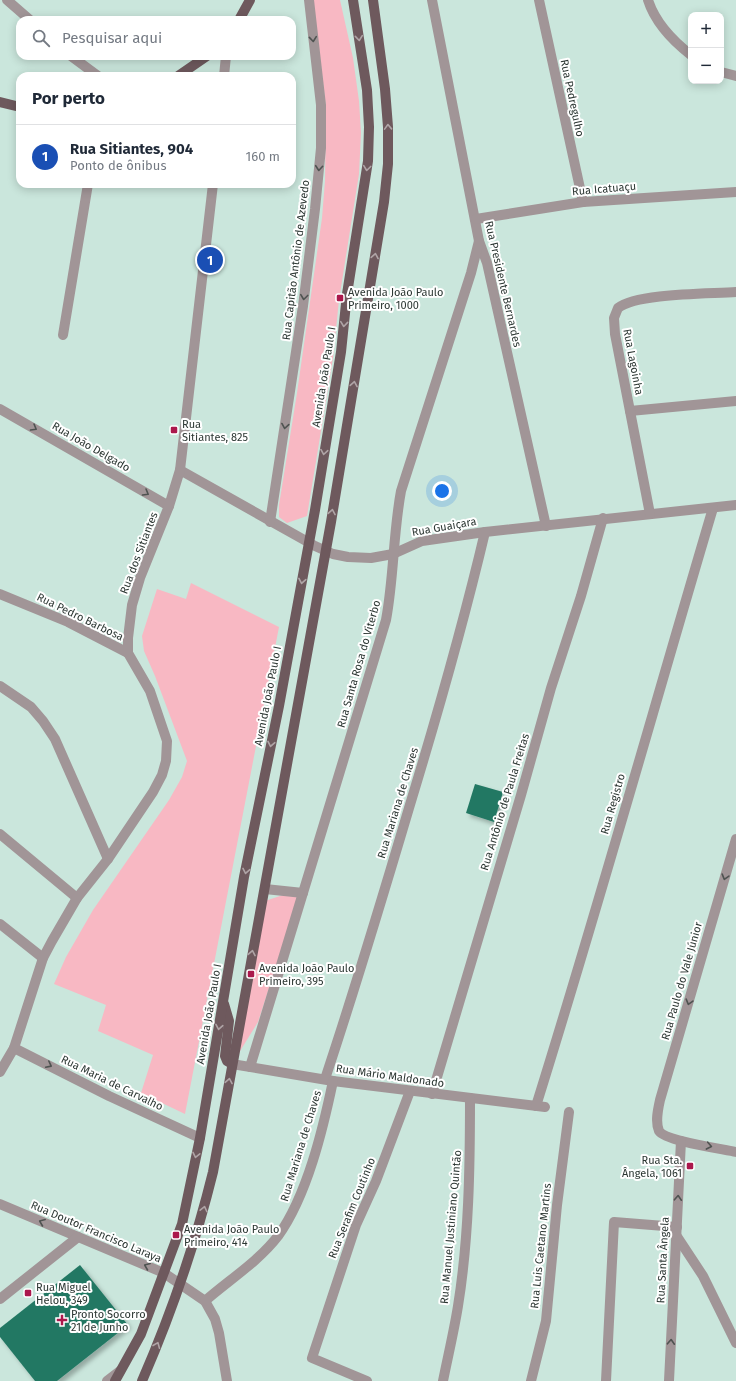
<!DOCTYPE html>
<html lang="pt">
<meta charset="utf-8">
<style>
:root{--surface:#fff;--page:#f2f2f3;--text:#1f2937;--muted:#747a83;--line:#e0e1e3;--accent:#ab184c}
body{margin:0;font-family:"Fira Sans",sans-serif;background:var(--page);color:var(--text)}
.controls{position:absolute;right:12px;top:12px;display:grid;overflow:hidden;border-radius:8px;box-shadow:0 2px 10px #0003}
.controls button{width:36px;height:36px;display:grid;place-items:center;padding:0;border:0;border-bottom:1px solid var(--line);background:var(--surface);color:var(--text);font:20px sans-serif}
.you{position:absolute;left:442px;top:491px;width:14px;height:14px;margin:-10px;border:3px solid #fff;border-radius:50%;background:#1a73e8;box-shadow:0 0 0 6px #1a73e833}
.badge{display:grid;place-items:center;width:26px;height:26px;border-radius:50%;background:var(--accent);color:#fff;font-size:13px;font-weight:700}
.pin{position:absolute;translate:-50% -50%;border:2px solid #fff;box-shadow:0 1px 4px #0006}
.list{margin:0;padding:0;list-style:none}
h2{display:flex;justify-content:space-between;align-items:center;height:52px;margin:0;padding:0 16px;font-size:17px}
h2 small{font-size:13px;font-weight:400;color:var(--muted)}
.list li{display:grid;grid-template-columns:26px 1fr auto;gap:12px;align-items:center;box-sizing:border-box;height:64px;padding:0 16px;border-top:1px solid var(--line)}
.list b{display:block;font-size:15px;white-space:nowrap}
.list p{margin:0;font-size:13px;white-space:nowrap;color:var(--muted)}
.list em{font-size:13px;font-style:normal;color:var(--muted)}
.icon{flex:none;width:22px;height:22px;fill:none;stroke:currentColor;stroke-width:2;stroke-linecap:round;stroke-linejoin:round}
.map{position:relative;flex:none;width:736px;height:1381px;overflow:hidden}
.search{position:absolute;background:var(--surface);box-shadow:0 2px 10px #0003;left:16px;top:16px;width:280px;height:44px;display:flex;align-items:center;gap:10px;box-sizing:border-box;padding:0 14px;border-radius:12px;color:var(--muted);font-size:15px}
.panel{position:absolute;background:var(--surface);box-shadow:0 2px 10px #0003;left:16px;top:72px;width:280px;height:116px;border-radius:12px}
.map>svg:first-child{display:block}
</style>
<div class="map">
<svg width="736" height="1381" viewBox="0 0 736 1381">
<defs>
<filter id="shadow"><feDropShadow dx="3.5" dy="3.5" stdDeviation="2" flood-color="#0004"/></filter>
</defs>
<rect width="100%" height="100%" fill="#cae6dc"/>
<g fill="#f8b8c3">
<path d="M 313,0 L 340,0 L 353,58 L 359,101 L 361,133 L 359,174 L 339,300 L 333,358 L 307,516 L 287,523 L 279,517 L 279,505 L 297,393 L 322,218 L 325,181 L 326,107 Z"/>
<path d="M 191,583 L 279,627 L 185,1114 L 141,1093 L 153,1055 L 98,1031 L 106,1005 L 54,984 L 66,957 L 93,910 L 169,800 L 182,777 L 187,761 L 155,676 L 144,651 L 142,636 L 157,589 L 186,599 Z"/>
<path d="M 301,889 L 258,1022 L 232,1064 L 262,902 Z"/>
</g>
<g fill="#247864" filter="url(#shadow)">
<path d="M 475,784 L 503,792 L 494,822 L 466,813 Z"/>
<path d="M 80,1265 L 128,1325 L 57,1381 L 35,1381 L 0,1337 L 0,1328 Z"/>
</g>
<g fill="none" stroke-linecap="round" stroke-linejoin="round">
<g stroke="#a19597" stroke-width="10">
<path d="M 7,0 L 30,20"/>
<path d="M 432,0 L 479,241 L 487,263 L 546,526"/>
<path d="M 539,0 L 583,202"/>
<path d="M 648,0 C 655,22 673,41 691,55"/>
<path d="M 71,56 L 98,76"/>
<path d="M 721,72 L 736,76"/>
<path d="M 224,76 L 226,56"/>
<path d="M 476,219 L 583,202 L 736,192"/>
<path d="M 63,335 L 88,184"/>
<path d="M 0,409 L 169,506"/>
<path d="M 630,411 L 736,401"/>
<path d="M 180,470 L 315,546 L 333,554 L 348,557 L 371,558 L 393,554 L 422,541 L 485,532 L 736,505"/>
<path d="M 650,514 L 615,334 L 614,318 L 618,308 C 637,293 710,294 736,292"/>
<path d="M 270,522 L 303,306 L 315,209 L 321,148 L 321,105 L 309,0"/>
<path d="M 0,594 L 68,622 L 128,653"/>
<path d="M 0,686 L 31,707 L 43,721 L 55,739 L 108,859"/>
<path d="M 0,834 L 77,898"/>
<path d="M 736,839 L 660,1100 C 658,1109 655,1122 659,1131 C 665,1141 723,1149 736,1152"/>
<path d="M 265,889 L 303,893"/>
<path d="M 0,924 L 43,958"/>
<path d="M 14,1048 L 109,1096 L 200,1138"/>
<path d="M 232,1064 L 333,1081 L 545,1107"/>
<path d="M 250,1067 L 386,620 C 394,577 393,534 401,491 L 471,273 L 479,241"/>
<path d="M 0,1072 L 14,1048 L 43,958 L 52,941 L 77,898 L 108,859 L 153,792 L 162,775 L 166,761 L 167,741 L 150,691 L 128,653 L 128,638 L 132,605 L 140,578 L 169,506 L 180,470 L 213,184"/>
<path d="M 325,1079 C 355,989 382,899 409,808 C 437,716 463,625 485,532"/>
<path d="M 432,1094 L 521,795 L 551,688 L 581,596 L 603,518"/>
<path d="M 536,1106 C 598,908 654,707 713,508"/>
<path d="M 0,1204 L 164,1273 L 205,1301 L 215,1319 L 219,1333 L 227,1381"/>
<path d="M 676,1235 L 703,1276 L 736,1343"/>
<path d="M 0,1299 L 78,1237"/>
<path d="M 205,1301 C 229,1280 259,1261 278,1236 C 307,1196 323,1129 333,1081"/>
<path d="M 107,1381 L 120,1371"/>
<path d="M 367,1381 L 312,1358 L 356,1225 L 376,1181 L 410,1091"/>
<path d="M 443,1381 C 448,1356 454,1331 458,1306 C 469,1238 470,1167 470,1098"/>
<path d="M 531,1381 L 546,1321 L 557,1205 L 569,1112"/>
<path d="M 606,1381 L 614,1222 L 677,1227"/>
<path d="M 669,1381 L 681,1141"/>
</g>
<g stroke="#6e595d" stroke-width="10">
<path d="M 239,20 L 250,0"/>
<path d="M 178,76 L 207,56"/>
<path d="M 0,102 L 20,107"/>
<path d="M 224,1004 L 229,1021 L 225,1056 L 227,1061 L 232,1064"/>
<path d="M 115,1381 L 141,1334 L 182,1224 L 200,1138 L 244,877 L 279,706 L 315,510 L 341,352 L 347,294 L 368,161 L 369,127 L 367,90 L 353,0"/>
<path d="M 142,1381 C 172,1312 195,1245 213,1172 L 331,522 L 384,202 L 388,164 L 388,127 L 385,89 L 373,0"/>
</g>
</g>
<defs><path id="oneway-chevron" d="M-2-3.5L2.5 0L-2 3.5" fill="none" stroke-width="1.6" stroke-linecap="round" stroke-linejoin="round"/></defs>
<g stroke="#afa4a6">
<use href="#oneway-chevron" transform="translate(359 38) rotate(84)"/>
<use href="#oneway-chevron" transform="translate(388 127) rotate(-92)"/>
<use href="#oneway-chevron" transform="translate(367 168) rotate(97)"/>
<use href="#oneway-chevron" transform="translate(375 256) rotate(-80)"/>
<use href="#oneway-chevron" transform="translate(344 324) rotate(96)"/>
<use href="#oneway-chevron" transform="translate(354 384) rotate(-80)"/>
<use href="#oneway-chevron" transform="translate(324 452) rotate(99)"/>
<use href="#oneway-chevron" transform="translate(332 512) rotate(-80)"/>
<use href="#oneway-chevron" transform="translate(302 581) rotate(100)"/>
<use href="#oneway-chevron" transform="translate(271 744) rotate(101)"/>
<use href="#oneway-chevron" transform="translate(246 871) rotate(101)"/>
<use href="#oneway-chevron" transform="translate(252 953) rotate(-79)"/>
<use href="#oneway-chevron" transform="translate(219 1027) rotate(100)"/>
<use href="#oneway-chevron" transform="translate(229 1081) rotate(-80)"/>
<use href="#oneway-chevron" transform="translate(196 1155) rotate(102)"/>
<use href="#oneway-chevron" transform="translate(204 1209) rotate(-77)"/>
<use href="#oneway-chevron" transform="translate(157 1345) rotate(-68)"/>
</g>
<g stroke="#4f5351">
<use href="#oneway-chevron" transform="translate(313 39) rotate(84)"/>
<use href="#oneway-chevron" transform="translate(319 168) rotate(95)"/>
<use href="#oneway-chevron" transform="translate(304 297) rotate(97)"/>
<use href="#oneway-chevron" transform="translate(285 426) rotate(99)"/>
<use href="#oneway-chevron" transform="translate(34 428) rotate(30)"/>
<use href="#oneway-chevron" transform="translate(146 493) rotate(30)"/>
<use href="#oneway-chevron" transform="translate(725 877) rotate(106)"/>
<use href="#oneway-chevron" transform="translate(689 1002) rotate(106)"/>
<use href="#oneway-chevron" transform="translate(49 1065) rotate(27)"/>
<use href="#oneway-chevron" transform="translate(709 1146) rotate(11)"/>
<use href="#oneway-chevron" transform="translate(678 1198) rotate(-87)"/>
<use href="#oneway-chevron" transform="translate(42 1222) rotate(-158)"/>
<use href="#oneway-chevron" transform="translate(147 1266) rotate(-158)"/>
<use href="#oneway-chevron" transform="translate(671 1342) rotate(-87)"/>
</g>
<g fill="#ab184c" stroke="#fff" stroke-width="1.5">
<rect x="336" y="294" width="8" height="8" rx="2"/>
<rect x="170" y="426" width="8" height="8" rx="2"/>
<rect x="247" y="970" width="8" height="8" rx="2"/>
<rect x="686" y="1162" width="8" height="8" rx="2"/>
<rect x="172" y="1231" width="8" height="8" rx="2"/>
<rect x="24" y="1289" width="8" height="8" rx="2"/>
<path d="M60 1314h4v4h4v4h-4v4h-4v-4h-4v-4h4z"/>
</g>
<g text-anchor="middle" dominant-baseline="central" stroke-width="4" stroke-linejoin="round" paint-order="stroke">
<g font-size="11" fill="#2c3733" stroke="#fff">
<text transform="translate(572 98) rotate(78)">Rua Pedregulho</text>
<text transform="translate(604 189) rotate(-5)">Rua Icatuaçu</text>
<text transform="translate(296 260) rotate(-83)">Rua Capitão Antônio de Azevedo</text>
<text transform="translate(503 284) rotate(77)">Rua Presidente Bernardes</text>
<text transform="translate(633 362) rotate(79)">Rua Lagoinha</text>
<text transform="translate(324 377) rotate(-81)">Avenida João Paulo I</text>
<text transform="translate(91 447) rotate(30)">Rua João Delgado</text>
<text transform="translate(444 527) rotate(-10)">Rua Guaiçara</text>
<text transform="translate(139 553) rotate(-69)">Rua dos Sitiantes</text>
<text transform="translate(80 617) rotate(26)">Rua Pedro Barbosa</text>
<text transform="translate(359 664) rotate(-74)">Rua Santa Rosa do Viterbo</text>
<text transform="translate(268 696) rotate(-79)">Avenida João Paulo I</text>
<text transform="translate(505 802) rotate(-73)">Rua Antônio de Paula Freitas</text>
<text transform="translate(398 803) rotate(-73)">Rua Mariana de Chaves</text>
<text transform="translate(613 804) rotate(-74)">Rua Registro</text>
<text transform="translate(682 981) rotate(-74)">Rua Paulo do Vale Júnior</text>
<text transform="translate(209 1014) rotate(-80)">Avenida João Paulo I</text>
<text transform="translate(390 1076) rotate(8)">Rua Mário Maldonado</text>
<text transform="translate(112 1083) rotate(26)">Rua Maria de Carvalho</text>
<text transform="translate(301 1146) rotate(-73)">Rua Mariana de Chaves</text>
<text transform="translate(352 1208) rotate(-68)">Rua Serafim Coutinho</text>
<text transform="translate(451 1227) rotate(-85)">Rua Manuel Justiniano Quintão</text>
<text transform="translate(96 1232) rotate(23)">Rua Doutor Francisco Laraya</text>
<text transform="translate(541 1246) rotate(-84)">Rua Luis Caetano Martins</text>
<text transform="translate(663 1260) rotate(-87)">Rua Santa Ângela</text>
</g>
<g font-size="11" fill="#2c3733" stroke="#fff" text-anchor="start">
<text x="348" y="292">Avenida João Paulo<tspan x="348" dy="13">Primeiro, 1000</tspan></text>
<text x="182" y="424">Rua<tspan x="182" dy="13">Sitiantes, 825</tspan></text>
<text x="259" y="968">Avenida João Paulo<tspan x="259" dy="13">Primeiro, 395</tspan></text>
<text x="682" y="1160" text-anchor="end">Rua Sta.<tspan x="682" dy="13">Ângela, 1061</tspan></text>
<text x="184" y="1229">Avenida João Paulo<tspan x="184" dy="13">Primeiro, 414</tspan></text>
<text x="36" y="1287">Rua Miguel<tspan x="36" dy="13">Helou, 349</tspan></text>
<text x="71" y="1314">Pronto Socorro<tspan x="71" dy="13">21 de Junho</tspan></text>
</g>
</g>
</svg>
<div class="controls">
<button>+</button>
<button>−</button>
</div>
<div class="you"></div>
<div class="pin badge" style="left:210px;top:260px;background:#1a4fb4">1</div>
<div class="search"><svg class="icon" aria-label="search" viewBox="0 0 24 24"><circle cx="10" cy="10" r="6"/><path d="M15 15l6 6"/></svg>Pesquisar aqui</div>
<section class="panel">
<h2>Por perto<small></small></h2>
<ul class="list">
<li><span class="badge" style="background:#1a4fb4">1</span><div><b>Rua Sitiantes, 904</b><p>Ponto de ônibus</p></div><em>160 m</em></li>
</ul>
</section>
</div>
